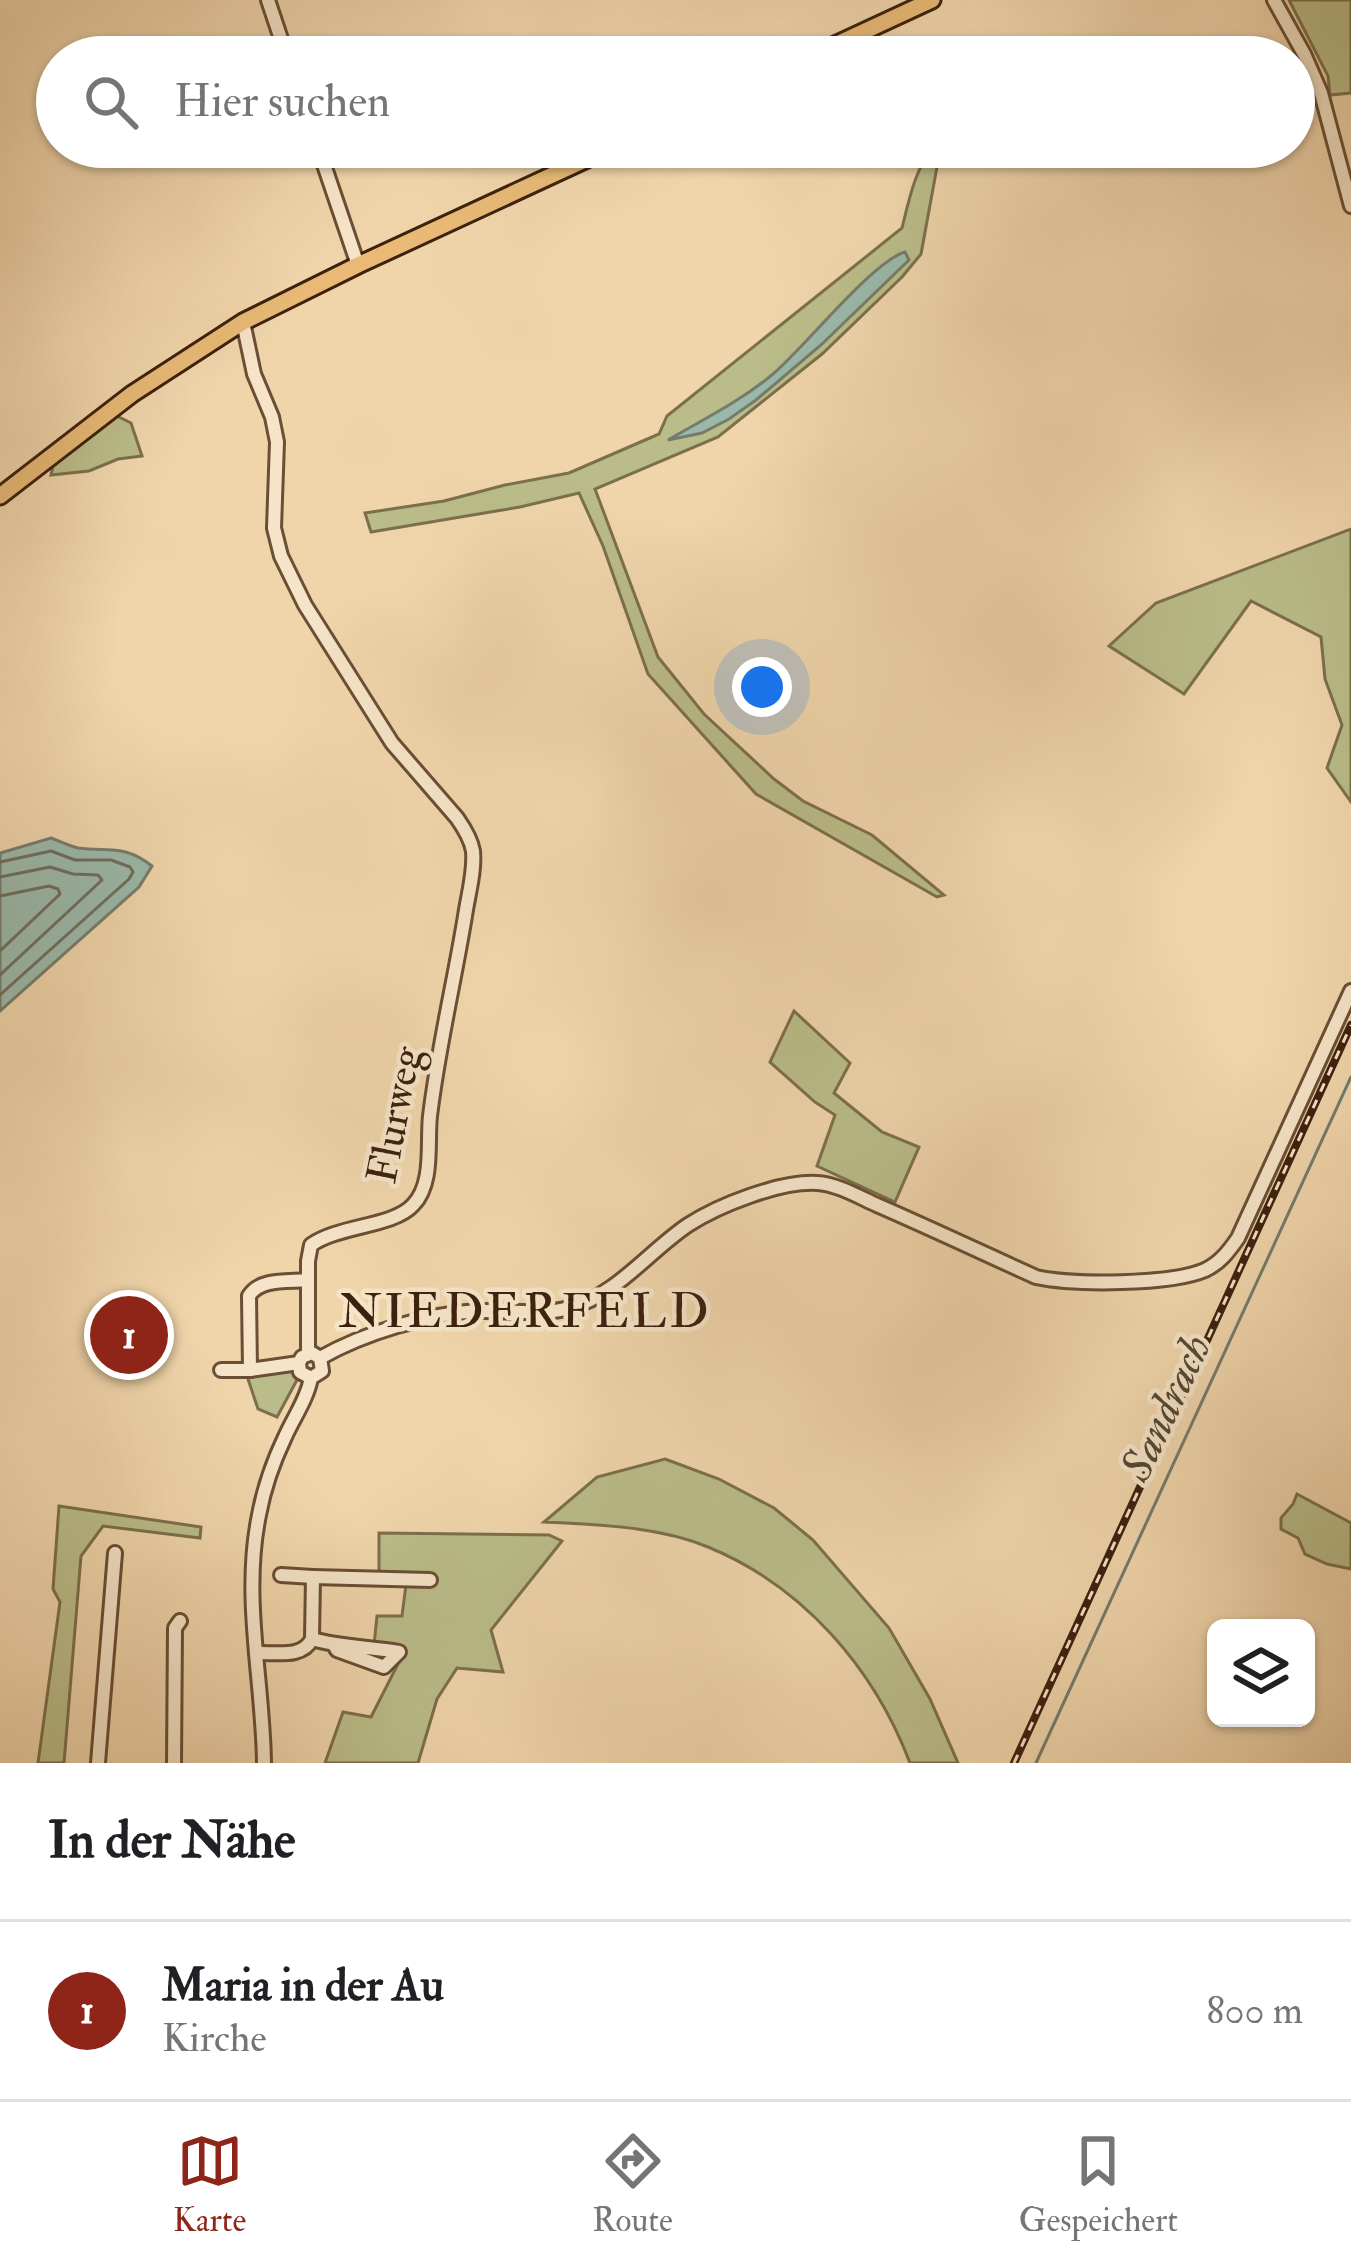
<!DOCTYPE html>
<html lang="de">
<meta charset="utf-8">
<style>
:root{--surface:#fff;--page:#f6f6f6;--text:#202124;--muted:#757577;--line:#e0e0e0;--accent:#8f2418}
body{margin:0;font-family:"IM FELL Double Pica",serif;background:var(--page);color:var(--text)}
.controls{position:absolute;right:36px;bottom:36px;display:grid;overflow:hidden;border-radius:18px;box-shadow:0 3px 9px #0004}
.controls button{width:108px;height:108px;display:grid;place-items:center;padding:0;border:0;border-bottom:3px solid var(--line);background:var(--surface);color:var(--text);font:60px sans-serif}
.you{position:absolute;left:762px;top:687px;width:42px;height:42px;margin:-30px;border:9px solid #fff;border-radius:50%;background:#1a73e8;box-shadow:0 0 0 18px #1a73e833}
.badge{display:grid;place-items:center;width:78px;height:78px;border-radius:50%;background:var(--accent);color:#fff;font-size:39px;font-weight:700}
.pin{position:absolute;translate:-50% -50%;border:6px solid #fff;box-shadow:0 3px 12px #0006}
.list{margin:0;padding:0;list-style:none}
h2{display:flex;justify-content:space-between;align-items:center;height:156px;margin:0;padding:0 48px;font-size:51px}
h2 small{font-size:39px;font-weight:400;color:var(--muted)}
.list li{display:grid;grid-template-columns:78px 1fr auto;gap:36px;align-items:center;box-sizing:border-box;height:180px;padding:0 48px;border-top:3px solid var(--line)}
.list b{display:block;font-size:45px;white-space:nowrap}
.list p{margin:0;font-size:39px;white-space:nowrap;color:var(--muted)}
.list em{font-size:39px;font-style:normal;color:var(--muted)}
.icon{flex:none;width:66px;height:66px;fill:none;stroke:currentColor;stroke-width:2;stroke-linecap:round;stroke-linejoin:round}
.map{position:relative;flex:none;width:1351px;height:1763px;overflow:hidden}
.search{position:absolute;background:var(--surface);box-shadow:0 3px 9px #0004;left:36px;right:36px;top:36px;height:132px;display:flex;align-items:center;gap:30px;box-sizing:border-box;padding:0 42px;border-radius:66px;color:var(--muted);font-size:45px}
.sheet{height:336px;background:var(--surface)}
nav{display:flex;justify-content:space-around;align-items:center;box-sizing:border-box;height:168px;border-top:3px solid var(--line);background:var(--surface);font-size:33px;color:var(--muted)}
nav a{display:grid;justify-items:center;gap:6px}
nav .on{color:var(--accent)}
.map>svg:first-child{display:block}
</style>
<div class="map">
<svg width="1351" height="1763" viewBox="0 0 1351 1763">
<rect width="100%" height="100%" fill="#f0d5ab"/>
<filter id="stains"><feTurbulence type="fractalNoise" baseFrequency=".00167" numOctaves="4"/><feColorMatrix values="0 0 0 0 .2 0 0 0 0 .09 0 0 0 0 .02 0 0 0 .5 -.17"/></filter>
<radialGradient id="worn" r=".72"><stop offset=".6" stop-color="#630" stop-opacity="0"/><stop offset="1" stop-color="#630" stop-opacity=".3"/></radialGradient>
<g fill="#babd89" stroke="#7c6f4c" stroke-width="3">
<path d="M 1289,0 L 1351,0 L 1351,93 L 1330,95 L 1328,76 Z"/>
<path d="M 934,147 L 954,147 L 937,167 L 921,254 L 902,277 L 822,354 L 718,437 L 595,489 L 658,657 L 704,714 L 774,779 L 803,801 L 872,835 L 944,895 L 937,897 L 756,794 L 648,674 L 603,546 L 579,493 L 520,507 L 371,532 L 365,513 L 444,501 L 505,485 L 569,473 L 659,434 L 667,416 L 902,228 C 909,200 915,168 934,147 Z"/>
<path d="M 117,416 L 131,423 L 142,456 L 118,459 L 89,471 L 51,475 L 53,466 Z"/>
<path d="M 1351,529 L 1351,802 L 1327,768 L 1342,725 L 1325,679 L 1321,637 L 1251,601 L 1184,694 L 1109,646 L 1156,603 Z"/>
<path d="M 794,1011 L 850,1063 L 834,1093 L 882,1132 L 919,1147 L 895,1202 L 817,1166 L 835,1115 L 815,1102 L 770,1062 Z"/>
<path d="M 292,1369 L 298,1378 L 277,1417 L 258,1409 L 246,1373 Z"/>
<path d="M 665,1459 L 719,1479 L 774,1508 L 813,1540 L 889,1628 L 930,1699 L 958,1763 L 910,1763 C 874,1668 803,1586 708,1547 C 657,1526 598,1525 544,1522 L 597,1477 Z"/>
<path d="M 1297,1494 L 1351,1523 L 1351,1569 L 1327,1564 L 1305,1554 L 1298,1538 L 1281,1529 L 1281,1518 L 1293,1504 Z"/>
<path d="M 59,1506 L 201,1527 L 200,1538 L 103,1526 L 81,1556 L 64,1763 L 38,1763 L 60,1602 L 53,1589 Z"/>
<path d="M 379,1533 L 549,1535 L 562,1541 L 491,1630 L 503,1672 L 457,1668 L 437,1699 L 418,1763 L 325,1763 L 343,1712 L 371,1717 L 404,1652 L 374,1645 L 377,1616 L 402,1616 L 407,1577 L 379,1575 Z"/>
</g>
<g fill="#9ab9aa" stroke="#757c6c" stroke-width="3">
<path d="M 905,252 L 909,260 L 821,345 L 756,400 L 729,419 L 702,433 L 668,440 C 704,419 741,401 773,374 C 804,348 873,261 905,252 Z"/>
<path d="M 51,838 C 59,841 69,846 78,848 C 109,852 124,844 152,866 L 139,887 L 0,1011 L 0,853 Z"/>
</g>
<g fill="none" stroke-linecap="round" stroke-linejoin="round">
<g stroke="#6c6d5c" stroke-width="3">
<path d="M 0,862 L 51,851 L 75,860 L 111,860 L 130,867 L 133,872 L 129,879 L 0,995"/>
<path d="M 0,877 L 50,867 L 73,874 L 98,875 L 102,880 L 0,975"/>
<path d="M 0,896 L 49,886 L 58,889 L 60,894 L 0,951"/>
</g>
<path stroke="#757c6c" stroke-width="3" d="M 1036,1763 L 1351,1077"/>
<g stroke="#6a4e35" stroke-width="18">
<g id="minor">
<path d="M 268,0 L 287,57"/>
<path d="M 1274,0 L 1304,54 L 1321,93 L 1351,206"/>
<path d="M 318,147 L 358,265"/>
<path d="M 243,322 L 254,374 L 272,417 L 277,442 L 274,528 L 281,556 L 305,605 L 392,743 L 457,818 C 464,828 471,839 473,851 C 475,872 468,895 465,916 C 454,983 438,1049 430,1116 C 427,1143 434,1184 413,1205 C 393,1227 339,1225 311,1245 L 308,1261 L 308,1354"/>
<path d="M 320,1358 C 364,1333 427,1314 478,1311 C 508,1310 540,1316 569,1308 C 617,1295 648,1252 688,1225 C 719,1205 780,1181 817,1183 C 837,1184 859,1197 877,1205 C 930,1228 983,1253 1036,1277 C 1073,1285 1170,1285 1205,1270 C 1220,1263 1229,1251 1238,1238 L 1351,991"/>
<path d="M 299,1363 L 250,1370 L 249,1296 C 260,1278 288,1282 308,1280"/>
<path d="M 221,1370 L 250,1370"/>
<path d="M 281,1575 L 313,1577"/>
<path d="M 312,1639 C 340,1647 370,1647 399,1652 L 384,1667 L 337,1650 L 334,1645"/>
<path d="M 256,1653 C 276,1652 302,1659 312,1639 L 313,1577 L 430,1580"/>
<path d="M 98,1763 L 115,1553"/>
<path d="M 174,1763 L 175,1628 L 180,1621"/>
<path d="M 264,1763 C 263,1680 242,1598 259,1515 C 264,1488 273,1462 285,1437 C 294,1417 307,1399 311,1378 L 322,1371 L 320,1358 L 312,1353 L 302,1357 L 299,1363 L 300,1372 L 311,1378"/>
</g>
</g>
<g stroke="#3d210e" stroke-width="21">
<g id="major">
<path d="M 809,57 L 932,0"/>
<path d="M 0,496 L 132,394 L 243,322 L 358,265 L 613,147"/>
</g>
</g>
<use href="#minor" stroke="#f5e4c8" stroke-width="12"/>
<use href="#major" stroke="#e8ba76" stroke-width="15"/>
<g stroke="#3d210e" stroke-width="8">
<path id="rail" d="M 1014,1763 L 1351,1025"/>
</g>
<use href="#rail" stroke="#f5e4c8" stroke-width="3" stroke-dasharray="9" stroke-linecap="butt"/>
</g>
<g text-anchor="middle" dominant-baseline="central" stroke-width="9" stroke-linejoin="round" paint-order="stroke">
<g font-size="42" fill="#3d210e" stroke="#f5e4c8">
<text transform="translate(395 1115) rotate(-79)">Flurweg</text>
</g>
<g font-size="45" font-style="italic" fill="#544735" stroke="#f5e4c8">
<text transform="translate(1166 1408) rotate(-65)">Sandrach</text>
</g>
<g font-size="48" letter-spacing="3" fill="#3d210e" stroke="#f5e4c8">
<text x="525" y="1312">NIEDERFELD</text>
</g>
</g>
<rect width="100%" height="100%" filter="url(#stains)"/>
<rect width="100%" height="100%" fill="url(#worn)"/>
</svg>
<div class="controls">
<button><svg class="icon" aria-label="layers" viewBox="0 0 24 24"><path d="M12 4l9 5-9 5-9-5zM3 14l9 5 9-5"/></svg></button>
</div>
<div class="you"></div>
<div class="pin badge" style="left:129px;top:1335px">1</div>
<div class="search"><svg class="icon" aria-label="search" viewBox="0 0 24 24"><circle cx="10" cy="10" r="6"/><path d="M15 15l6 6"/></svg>Hier suchen</div>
</div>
<section class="sheet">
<h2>In der Nähe<small></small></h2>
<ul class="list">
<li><span class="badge">1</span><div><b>Maria in der Au</b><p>Kirche</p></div><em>800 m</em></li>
</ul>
</section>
<nav>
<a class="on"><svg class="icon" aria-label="map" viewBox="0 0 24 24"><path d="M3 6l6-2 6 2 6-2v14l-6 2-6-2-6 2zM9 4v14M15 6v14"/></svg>Karte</a>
<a><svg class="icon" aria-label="directions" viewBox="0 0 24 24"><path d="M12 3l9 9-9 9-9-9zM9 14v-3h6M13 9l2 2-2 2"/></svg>Route</a>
<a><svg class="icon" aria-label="saved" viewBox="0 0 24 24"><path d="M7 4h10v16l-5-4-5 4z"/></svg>Gespeichert</a>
</nav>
